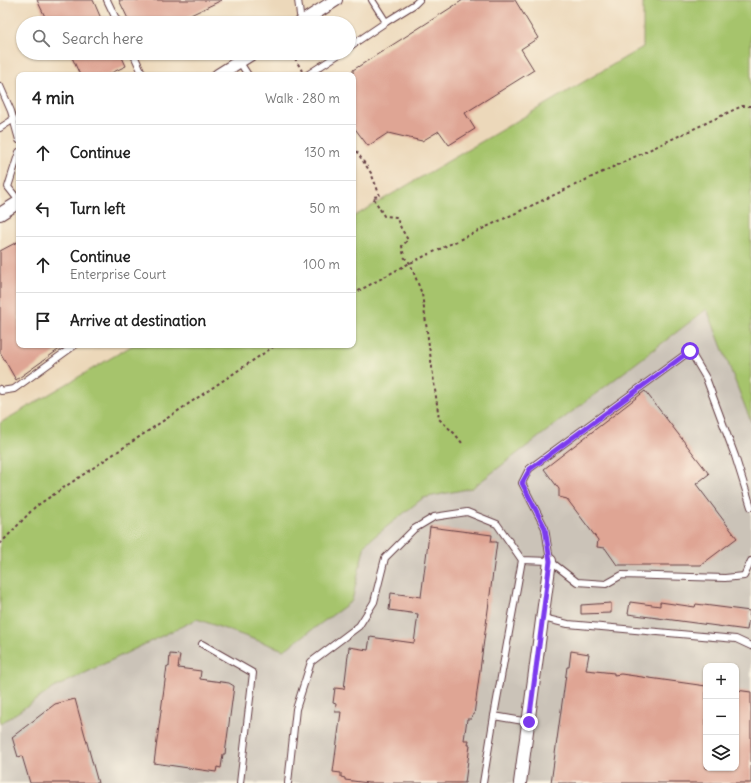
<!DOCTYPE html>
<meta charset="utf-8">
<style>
:root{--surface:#fff;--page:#f2f2f2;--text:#222;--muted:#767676;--line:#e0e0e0}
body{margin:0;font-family:Delius,sans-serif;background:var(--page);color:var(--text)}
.controls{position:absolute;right:12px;bottom:12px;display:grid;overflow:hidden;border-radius:8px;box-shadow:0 1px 3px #0004}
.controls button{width:36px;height:36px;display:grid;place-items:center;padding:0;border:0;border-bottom:1px solid var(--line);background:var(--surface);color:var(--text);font:20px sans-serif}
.stop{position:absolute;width:12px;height:12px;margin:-9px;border:3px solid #7c3aed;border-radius:50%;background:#fff}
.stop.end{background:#7c3aed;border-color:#fff;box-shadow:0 1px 4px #0008}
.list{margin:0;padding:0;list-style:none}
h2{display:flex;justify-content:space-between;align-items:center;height:52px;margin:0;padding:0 16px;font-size:17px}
h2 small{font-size:13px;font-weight:400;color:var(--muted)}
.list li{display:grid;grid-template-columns:26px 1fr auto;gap:12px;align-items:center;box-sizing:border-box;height:56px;padding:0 16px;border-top:1px solid var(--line)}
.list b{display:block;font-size:15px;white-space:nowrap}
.list p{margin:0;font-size:13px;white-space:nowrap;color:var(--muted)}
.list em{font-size:13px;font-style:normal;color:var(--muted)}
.icon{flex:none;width:22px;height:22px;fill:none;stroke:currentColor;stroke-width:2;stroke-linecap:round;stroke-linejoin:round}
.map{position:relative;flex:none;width:751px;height:783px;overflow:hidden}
.search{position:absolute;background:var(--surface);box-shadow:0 1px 3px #0004;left:16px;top:16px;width:340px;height:44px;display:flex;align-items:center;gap:10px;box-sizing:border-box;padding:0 14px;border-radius:22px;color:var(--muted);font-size:15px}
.panel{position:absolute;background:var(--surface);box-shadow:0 1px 3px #0004;left:16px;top:72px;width:340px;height:276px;border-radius:8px}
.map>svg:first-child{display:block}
</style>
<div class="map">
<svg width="751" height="783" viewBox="0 0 751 783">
<rect width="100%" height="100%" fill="#fcf5e5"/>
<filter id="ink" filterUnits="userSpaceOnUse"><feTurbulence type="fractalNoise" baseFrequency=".025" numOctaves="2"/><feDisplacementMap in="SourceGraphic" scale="8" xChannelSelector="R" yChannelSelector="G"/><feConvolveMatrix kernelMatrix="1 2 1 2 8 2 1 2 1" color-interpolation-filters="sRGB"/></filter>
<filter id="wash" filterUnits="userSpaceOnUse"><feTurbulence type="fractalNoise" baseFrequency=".012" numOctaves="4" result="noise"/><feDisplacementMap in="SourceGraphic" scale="16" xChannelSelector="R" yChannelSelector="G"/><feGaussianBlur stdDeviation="0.9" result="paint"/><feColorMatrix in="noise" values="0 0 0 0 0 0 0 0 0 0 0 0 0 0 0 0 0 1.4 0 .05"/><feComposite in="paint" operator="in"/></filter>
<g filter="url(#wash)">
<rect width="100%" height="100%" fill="#ede3c3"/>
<path fill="#ecd8ba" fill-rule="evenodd" d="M 0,0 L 643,0 L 643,47 L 353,217 L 353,75 L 19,75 L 19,345 L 133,345 L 0,423 ZM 23,23 L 349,23 L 349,53 L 23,53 Z"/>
<path fill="#cbc3b8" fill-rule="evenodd" d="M 708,309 L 751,422 L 751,783 L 0,783 L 0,724 L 54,688 L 197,619 L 284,650 L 352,601 L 365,544 L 423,498 L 472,488 ZM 706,666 L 736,666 L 736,768 L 706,768 Z"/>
<path fill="#a6c46c" stroke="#78724c" d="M 643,0 L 751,0 L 751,422 L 707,309 L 472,488 L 423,498 L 365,544 L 352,601 L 284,650 L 197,619 L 54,688 L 0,724 L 0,423 L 133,345 L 353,345 L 353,217 L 643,47 Z"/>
<g id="blocks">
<g fill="#dfa594">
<path d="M 37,0 L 93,0 L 103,23 L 48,23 Z"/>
<path d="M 119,0 L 222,0 L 174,23 L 130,23 Z"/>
<path d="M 463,0 L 515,0 L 538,38 L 521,49 L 534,70 L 465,113 L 475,129 L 449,145 L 439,131 L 422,141 L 388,133 L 368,146 L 353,126 L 353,70 Z"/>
<path d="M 70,53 L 120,53 L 126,66 L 107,75 L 80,75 Z"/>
<path d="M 19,241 L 19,345 L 65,345 L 16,380 L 0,352 L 0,251 Z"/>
<path d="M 645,391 L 709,474 L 696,484 L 737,538 L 701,565 L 617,565 L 605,548 L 597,547 L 598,540 L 567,499 L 559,497 L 559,489 L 544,469 Z"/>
<path d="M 430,527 L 492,535 L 491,542 L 497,542 L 474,715 L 472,715 L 471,719 L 467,719 L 464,740 L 469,740 L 468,745 L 470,745 L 465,783 L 368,783 L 345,780 L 345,778 L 341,777 L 341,773 L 333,772 L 341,712 L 335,712 L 336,704 L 333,703 L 335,688 L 344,689 L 349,647 L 368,650 L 370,637 L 414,643 L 418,614 L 389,610 L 391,593 L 421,597 Z"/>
<path d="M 630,602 L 660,606 L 660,602 L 695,607 L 696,604 L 750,611 L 747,630 L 628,614 Z"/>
<path d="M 611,603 L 611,613 L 581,614 L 581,605 Z"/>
<path d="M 571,651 L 589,654 L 586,670 L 614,673 L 614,675 L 621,674 L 706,686 L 706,768 L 736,768 L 736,690 L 751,692 L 751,783 L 551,783 L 567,667 L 569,667 Z"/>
<path d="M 170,654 L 180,655 L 178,668 L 201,671 L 200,679 L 229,683 L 234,686 L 225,754 L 223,754 L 221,768 L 217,767 L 216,772 L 154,763 L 167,666 L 169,667 Z"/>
<path d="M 75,699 L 98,783 L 30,783 L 22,756 L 18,757 L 12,737 L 55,704 Z"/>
</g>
</g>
</g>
<g filter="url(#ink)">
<use href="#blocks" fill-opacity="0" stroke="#623c42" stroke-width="1"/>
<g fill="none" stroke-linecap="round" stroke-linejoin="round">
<g stroke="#623c42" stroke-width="8">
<g id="service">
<path d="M 107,0 L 118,23"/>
<path d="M 298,0 L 300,15 L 303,21"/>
<path d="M 372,0 L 386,22 L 415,4 L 419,0"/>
<path d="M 349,47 L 386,22"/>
<path d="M 133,53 L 143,75"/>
<path d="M 239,61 L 248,75"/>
<path d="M 307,75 L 341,53"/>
<path d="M 0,86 L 11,111 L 19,140"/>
<path d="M 0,128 L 14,119"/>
<path d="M 19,152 L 8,187 L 19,201"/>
<path d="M 0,389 L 1,391 L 14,389 L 75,345"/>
<path d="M 550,561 L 545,528 L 522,483 L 529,469 L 690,351 L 706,378 L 735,456 L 751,507"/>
<path d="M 543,618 L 568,624 L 736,639 L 751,646"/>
<path d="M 202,644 L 253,673 L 240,783"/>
<path d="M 494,716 L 522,560"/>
<path d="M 288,783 L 296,709 L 311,662 L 359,626 L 374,602 L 385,558 L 414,529 L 434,517 L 467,512 L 497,524 L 522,560 L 550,561 L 577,582 L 606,584 L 622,575 L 725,578 L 744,576 L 751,561"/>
<path d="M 483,783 L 494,716 L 529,722"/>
</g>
</g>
<g stroke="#623c42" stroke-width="14">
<g id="minor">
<path d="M 300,23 L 336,0"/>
<path d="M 218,75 L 253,53"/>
<path d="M 0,214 L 19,202"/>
<path d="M 520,783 L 550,561"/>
</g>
</g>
<g stroke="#623c42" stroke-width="2" stroke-dasharray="3 3" stroke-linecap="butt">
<path d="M 292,53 L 302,71"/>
<path d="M 353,146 L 371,173 L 380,196 L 373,197 L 384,216 L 396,217 L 401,228 L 408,240 L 402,246 L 404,257 L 410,263 L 422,294 L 439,419 L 455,434 L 462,443"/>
<path d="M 353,294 L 406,265 L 742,106 L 751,106"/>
<path d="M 0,544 L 35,507 L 276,345"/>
</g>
<use href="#service" stroke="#fff" stroke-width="6"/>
<use href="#minor" stroke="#fff" stroke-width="12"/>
</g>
</g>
<g fill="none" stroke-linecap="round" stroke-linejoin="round" filter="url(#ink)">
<path stroke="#7c3aed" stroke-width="5" d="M 529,722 L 550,561 L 545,528 L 522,483 L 530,469 L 690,351"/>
</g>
</svg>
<div class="controls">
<button>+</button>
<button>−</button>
<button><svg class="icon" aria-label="layers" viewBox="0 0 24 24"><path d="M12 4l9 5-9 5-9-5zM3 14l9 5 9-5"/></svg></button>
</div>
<div class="stop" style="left:690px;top:351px"></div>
<div class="stop end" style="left:529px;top:722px"></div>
<div class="search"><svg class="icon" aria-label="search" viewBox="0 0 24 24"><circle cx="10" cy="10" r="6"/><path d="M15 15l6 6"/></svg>Search here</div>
<section class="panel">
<h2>4 min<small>Walk · 280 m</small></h2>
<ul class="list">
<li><svg class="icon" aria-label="ahead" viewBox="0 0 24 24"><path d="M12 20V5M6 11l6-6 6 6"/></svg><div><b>Continue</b></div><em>130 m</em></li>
<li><svg class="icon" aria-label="left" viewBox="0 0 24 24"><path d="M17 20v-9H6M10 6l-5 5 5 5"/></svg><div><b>Turn left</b></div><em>50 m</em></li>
<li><svg class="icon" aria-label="ahead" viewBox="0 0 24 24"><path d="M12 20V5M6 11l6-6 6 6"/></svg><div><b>Continue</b><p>Enterprise Court</p></div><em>100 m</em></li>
<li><svg class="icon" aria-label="arrive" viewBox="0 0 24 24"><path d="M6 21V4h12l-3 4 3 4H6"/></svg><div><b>Arrive at destination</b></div></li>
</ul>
</section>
</div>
